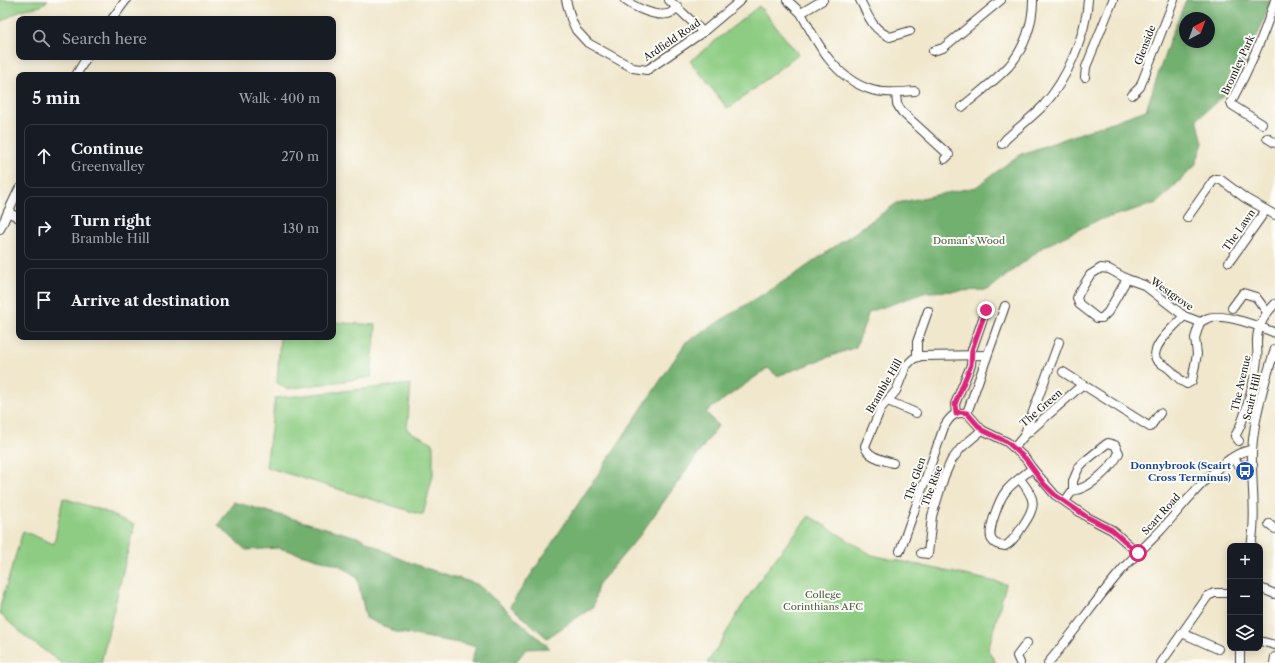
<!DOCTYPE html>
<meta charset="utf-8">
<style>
:root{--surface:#171b24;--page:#20242c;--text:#f1f3f6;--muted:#9ea1a6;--line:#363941}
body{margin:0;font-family:"Libre Caslon Text",serif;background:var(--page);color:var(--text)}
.controls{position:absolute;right:12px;bottom:12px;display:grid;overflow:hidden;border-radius:8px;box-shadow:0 2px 10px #0003}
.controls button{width:36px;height:36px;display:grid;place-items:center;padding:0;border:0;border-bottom:1px solid var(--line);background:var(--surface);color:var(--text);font:20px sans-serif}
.compass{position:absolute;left:1179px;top:12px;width:36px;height:36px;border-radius:50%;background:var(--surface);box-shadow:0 2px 10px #0003;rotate:41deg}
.stop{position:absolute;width:12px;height:12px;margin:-9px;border:3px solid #db2777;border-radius:50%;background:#fff}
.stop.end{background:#db2777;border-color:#fff;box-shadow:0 1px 4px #0008}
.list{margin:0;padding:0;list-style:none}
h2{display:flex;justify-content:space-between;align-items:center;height:52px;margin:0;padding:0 16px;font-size:17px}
h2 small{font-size:13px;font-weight:400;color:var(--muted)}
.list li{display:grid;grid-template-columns:26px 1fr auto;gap:12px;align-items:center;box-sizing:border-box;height:64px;margin:0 8px 8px;padding:0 8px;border:1px solid var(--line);border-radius:8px}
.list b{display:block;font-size:15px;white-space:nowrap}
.list p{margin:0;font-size:13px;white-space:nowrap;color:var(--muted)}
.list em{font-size:13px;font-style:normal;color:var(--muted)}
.icon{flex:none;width:22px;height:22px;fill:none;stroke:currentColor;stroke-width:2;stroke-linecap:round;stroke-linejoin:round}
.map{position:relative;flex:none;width:1275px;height:663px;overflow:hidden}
.search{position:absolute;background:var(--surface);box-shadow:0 2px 10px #0003;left:16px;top:16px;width:320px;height:44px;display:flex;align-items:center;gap:10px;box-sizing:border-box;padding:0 14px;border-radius:8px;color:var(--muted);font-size:15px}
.panel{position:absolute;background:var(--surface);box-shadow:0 2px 10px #0003;left:16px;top:72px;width:320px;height:268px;border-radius:8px}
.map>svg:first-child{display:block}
</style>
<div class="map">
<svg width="1275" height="663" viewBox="0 0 1275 663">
<rect width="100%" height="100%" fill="#fdfcf7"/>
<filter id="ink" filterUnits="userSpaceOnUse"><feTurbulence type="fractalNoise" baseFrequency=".025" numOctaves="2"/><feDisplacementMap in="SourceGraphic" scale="8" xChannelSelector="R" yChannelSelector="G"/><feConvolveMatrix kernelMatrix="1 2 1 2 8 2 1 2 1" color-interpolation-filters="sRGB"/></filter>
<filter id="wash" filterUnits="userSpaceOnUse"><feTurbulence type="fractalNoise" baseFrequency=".012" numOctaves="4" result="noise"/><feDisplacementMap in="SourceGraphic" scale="16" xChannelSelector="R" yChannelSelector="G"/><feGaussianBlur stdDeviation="0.9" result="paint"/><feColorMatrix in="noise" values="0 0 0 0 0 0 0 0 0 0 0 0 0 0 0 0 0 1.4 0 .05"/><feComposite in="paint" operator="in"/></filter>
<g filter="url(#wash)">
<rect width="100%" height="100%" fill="#f0e7cc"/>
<g fill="#8dcc82" stroke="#54744f">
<path d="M 0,0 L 48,0 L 41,6 L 21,10 L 0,22 Z"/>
<path d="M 759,6 L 798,54 L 728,109 L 690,61 Z"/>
<path d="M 333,322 L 376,325 L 371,377 L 287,389 L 277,383 L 280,337 L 333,337 Z"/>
<path d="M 411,384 L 407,430 L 433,443 L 433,475 L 423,515 L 266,467 L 275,398 Z"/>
<path d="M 63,498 L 104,511 L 134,525 L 101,663 L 61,663 L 25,636 L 0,614 L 0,606 L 23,531 L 54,544 Z"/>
<path d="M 809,516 L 872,555 L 1006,584 L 988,650 L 996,663 L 707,663 C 724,640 736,613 753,590 C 770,564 790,540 809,516 Z"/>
</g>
<g fill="#72b070" stroke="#476646" fill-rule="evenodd">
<path d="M 1186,0 L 1271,0 L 1259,32 L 1233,87 L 1197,119 L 1203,143 L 1195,166 L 1157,203 L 1096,221 L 1043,247 L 988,290 L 927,292 L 869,312 L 856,347 L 777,376 L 768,368 L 706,412 L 718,426 L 640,535 L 598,585 L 593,607 L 547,638 L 510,606 L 686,342 L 797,273 L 897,203 L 976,187 L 1019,155 L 1146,110 L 1170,39 ZM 1185,18 L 1209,18 L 1209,42 L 1185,42 Z"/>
<path d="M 234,502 L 361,538 L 396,557 L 422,567 L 477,584 L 550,648 L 526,649 L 515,663 L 471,663 L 476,646 L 396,632 L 366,618 L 357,577 L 339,565 L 279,548 L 246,550 L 218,525 Z"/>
</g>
</g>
<g filter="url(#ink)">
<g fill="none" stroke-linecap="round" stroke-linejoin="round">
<g stroke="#3c3a36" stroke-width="10">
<g id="minor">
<path d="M 566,0 L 571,19 L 576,30 L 588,43 L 633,68 L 647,70 L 703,32 L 741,0"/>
<path d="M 625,0 C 634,7 655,17 667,14 C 671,14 675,9 678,7"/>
<path d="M 669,0 L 703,32"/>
<path d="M 787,0 L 801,13 L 823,0"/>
<path d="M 860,0 C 869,17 872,29 890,37 L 910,31"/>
<path d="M 801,13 C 817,43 834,77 869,89 C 883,94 900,92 915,91"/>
<path d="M 112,19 L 126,0"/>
<path d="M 933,51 L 943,48 L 1001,0"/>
<path d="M 76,75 L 87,57"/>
<path d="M 1085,77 L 1086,67 L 1113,0"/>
<path d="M 896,93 L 897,104 L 902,112 L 949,155 L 945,159"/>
<path d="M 1132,95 L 1140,87 L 1174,0"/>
<path d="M 962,107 C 977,94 995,81 1009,66 C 1025,48 1033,23 1033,0"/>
<path d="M 1262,124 L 1232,105 L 1231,102 C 1249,69 1264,36 1275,0"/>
<path d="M 1267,138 L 1275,143"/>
<path d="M 1002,144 L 1006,139 C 1018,128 1031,118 1043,106 C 1067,80 1086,35 1088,0"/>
<path d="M 8,212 L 19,218"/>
<path d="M 1187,218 L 1213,181 L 1216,179 L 1221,180 L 1245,198 L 1275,215"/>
<path d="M 0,229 L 19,189"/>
<path d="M 1229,262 L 1266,210"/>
<path d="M 1101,268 L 1109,269 L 1127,279 L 1108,312 L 1102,318 L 1097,318 L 1079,304 L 1077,298 L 1079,293 L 1090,275 Z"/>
<path d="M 1127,279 L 1144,285 L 1184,316 L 1200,322 C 1203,321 1206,319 1208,318 C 1224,313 1260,326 1275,333"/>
<path d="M 1232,308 L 1243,293 L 1256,297 L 1267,312"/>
<path d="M 1184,316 C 1176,325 1150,346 1156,359 C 1158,363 1165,365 1168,368 C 1175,373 1179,381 1187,384 L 1192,381 L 1197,354 L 1195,338 L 1200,322"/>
<path d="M 917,357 L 917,342 L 928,311"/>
<path d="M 1063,372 L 1150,427 L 1160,413"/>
<path d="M 888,401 L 916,413"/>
<path d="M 967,413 L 1005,306"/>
<path d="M 956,414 L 955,404 L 971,365 L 972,350 L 986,310"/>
<path d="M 1024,436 L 1059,342"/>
<path d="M 1239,441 L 1235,436 C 1245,421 1255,378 1257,360 C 1258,354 1257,349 1257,344 C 1256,328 1264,315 1275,304"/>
<path d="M 1014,448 L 1024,436 L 1082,385"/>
<path d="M 1232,458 C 1237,466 1244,466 1253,465"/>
<path d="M 893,463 C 884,460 867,457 865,446 L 881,408 L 896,391 L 906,366 L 913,359 L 921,356 L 987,355"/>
<path d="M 1020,479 C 1036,500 1037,505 1022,527 C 1017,534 1013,542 1005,546 C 1000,545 995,545 992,540 C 986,532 1000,498 1006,491 C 1013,482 1024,476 1032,468"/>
<path d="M 1065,501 L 1073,490 L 1073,481 L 1079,467 L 1084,462 L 1105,445 L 1108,443 L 1115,445 L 1119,453 C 1113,466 1089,490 1073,490"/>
<path d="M 1269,524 L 1275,529"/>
<path d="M 1251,546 C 1257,514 1251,483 1252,451 C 1254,416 1265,381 1275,349"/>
<path d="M 900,551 L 944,427 C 950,416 955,412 967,413 L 982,430 L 1007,442 L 1025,458 L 1032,468 L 1055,495 L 1087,517 L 1112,530 L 1138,553"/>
<path d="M 921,553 L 928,554 L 932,516 L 944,477 L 951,461 L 961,448 L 982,430"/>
<path d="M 1260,588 L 1275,594"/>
<path d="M 1182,633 L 1218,649"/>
<path d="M 1260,641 L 1275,645"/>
<path d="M 1240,648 L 1240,663"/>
<path d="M 1020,663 L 1017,656 L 1027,643"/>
<path d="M 1048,663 C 1073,634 1095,601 1120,572 C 1132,558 1147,545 1160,531 C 1180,510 1223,451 1252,450"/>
<path d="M 1161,663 L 1208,596 L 1214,593 L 1230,593"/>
<path d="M 1274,663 L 1275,657"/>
</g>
</g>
<use href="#minor" stroke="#fff" stroke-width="8"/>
</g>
</g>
<g fill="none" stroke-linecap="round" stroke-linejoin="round" filter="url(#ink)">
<path stroke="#db2777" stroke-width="5" d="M 986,310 L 972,350 L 971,365 L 955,404 L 956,414 L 959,412 L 967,413 L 982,430 L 1007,442 L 1025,458 L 1044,484 L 1055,495 L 1087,517 L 1112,530 L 1138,553"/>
</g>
<defs>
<g id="bus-disc" transform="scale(1)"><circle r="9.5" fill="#1a4fb4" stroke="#fdfcf7"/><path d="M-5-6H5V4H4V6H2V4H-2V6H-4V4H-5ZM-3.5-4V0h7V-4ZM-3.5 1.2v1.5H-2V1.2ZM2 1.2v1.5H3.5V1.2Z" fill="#fff"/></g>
</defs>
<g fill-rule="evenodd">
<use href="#bus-disc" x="1245" y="471"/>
</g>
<g text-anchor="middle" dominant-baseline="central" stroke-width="4" stroke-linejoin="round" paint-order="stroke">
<g font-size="10" fill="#1c1c1c" stroke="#fdfcf7">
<text transform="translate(672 40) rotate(-34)">Ardfield Road</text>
<text transform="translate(1145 45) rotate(-69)">Glenside</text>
<text transform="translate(1238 65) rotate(-65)">Bromley Park</text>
<text transform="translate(1239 230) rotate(-55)">The Lawn</text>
<text transform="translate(1172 294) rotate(35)">Westgrove</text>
<text transform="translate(1241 383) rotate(-77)">The Avenue</text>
<text transform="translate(884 386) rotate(-60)">Bramble Hill</text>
<text transform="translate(1252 397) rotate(-77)">Scairt Hill</text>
<text transform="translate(1041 408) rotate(-41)">The Green</text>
<text transform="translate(915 479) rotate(-71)">The Glen</text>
<text transform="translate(932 486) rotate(-70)">The Rise</text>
<text transform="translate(1161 514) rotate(-48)">Scart Road</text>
</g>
<g font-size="10" fill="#496245" stroke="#fdfcf7">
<text x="969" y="240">Doman's Wood</text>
<text x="823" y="594">College<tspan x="823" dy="12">Corinthians AFC</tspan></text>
</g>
<g font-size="10" font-weight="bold" fill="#164399" stroke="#fdfcf7" text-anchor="end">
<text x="1231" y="465">Donnybrook (Scairt<tspan x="1231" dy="12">Cross Terminus)</tspan></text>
</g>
</g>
</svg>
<div class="controls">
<button>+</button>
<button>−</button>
<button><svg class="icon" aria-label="layers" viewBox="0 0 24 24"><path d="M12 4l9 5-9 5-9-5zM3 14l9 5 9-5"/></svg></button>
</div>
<svg class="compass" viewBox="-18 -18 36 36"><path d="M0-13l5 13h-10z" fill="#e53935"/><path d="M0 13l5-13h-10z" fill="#9ea1a6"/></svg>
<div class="stop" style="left:1138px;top:553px"></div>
<div class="stop end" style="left:986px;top:310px"></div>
<div class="search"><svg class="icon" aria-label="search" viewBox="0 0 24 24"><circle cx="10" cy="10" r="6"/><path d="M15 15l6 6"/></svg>Search here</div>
<section class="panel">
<h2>5 min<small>Walk · 400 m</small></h2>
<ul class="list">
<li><svg class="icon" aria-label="ahead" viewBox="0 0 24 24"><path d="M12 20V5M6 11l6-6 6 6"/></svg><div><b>Continue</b><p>Greenvalley</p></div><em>270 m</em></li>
<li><svg class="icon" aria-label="right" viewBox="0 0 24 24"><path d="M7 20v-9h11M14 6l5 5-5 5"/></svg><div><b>Turn right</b><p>Bramble Hill</p></div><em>130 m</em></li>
<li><svg class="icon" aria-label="arrive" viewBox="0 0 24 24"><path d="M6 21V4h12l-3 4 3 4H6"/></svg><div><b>Arrive at destination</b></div></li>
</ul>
</section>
</div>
